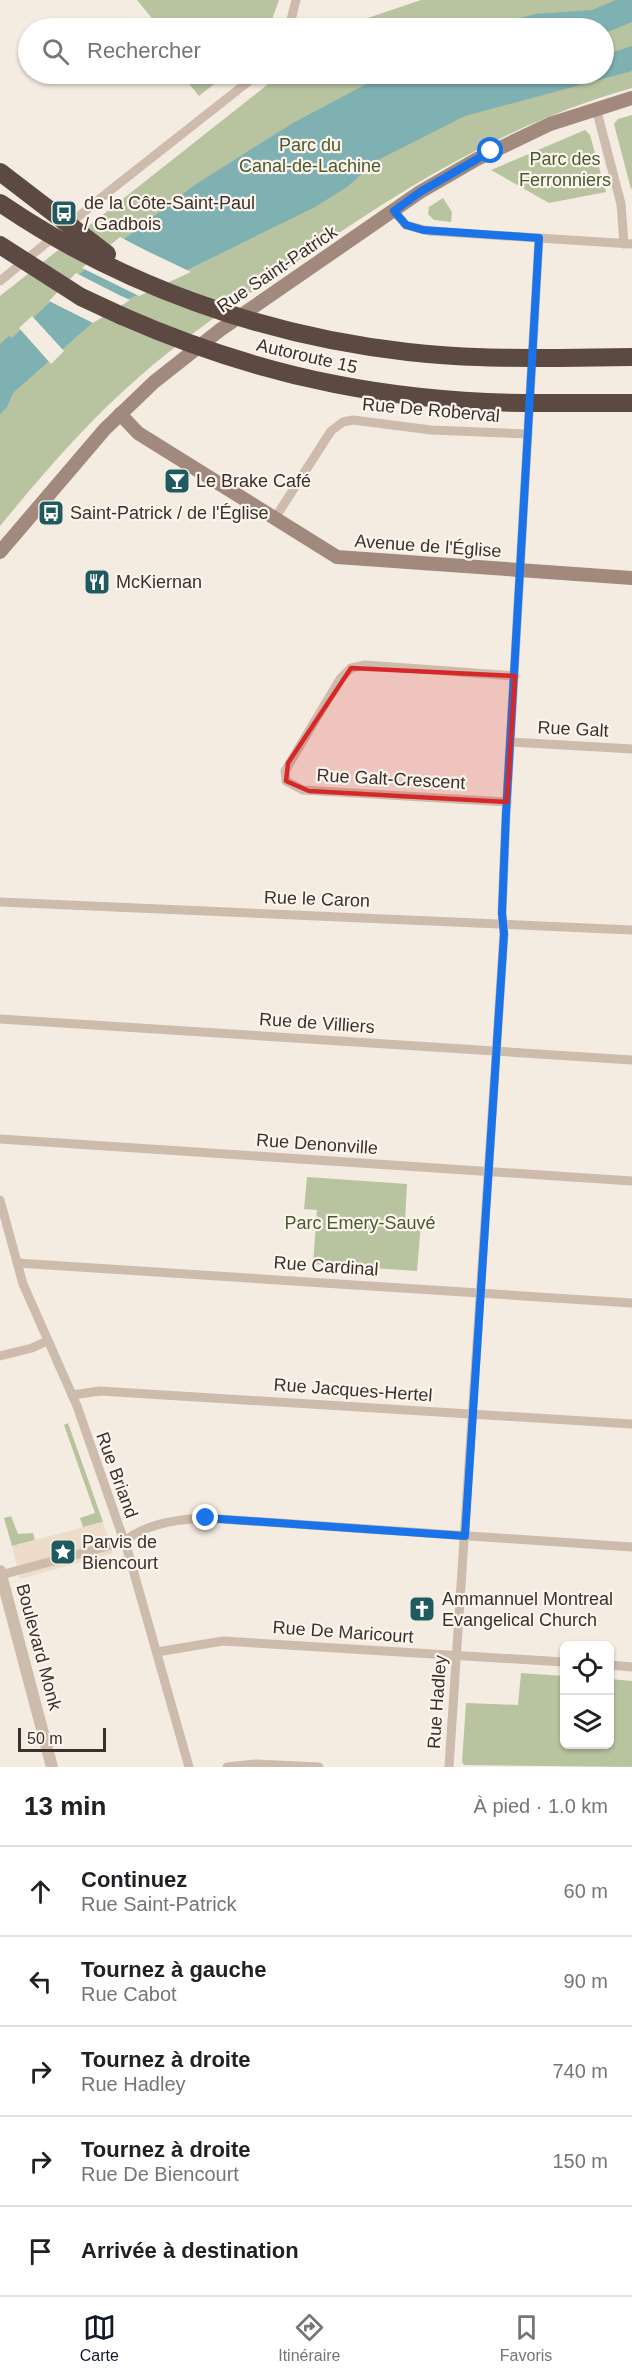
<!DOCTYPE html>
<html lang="fr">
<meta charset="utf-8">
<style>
:root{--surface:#fff;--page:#f6f6f6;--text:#202124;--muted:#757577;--line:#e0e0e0;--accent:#111827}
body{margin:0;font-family:Arial,sans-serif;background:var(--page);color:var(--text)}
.controls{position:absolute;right:18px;bottom:18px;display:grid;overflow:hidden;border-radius:9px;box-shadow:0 2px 4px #0004}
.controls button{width:54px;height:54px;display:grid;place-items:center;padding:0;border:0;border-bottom:2px solid var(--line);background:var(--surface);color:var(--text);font:30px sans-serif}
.scale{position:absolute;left:18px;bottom:15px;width:88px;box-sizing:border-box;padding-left:6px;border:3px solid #3b302b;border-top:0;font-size:16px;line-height:21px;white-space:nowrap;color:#3b302b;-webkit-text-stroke:4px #fbf5ee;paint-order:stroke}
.stop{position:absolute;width:18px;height:18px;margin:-14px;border:4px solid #1a73e8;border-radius:50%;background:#fff}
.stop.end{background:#1a73e8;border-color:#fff;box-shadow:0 2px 6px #0008}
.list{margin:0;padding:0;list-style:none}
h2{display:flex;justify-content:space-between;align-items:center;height:78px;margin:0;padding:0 24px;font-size:26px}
h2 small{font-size:20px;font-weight:400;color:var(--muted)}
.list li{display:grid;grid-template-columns:39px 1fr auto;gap:18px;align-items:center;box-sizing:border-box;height:90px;padding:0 24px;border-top:2px solid var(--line)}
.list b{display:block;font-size:22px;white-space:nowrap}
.list p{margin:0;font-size:20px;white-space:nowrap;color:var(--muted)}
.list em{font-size:20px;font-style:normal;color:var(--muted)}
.icon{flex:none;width:33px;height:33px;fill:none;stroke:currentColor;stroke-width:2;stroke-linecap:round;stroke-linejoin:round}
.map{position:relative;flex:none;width:632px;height:1767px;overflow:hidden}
.search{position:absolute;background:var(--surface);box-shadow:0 2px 4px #0004;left:18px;right:18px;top:18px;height:66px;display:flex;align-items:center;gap:15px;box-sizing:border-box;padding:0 21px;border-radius:33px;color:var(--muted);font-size:22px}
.sheet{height:528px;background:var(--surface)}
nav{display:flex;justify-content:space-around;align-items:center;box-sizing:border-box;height:84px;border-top:2px solid var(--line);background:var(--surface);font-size:16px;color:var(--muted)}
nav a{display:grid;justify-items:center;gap:3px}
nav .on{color:var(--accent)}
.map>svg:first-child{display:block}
</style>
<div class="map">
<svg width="632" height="1767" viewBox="0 0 632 1767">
<rect width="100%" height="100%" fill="#f4ebe1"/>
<g fill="#b8c4a0">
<path d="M 137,0 L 279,0 L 269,28 L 160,28 Z"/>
<path d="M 421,0 L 632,0 L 632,88 C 514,121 411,183 311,252 C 252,292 192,330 139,377 C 87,422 43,474 0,526 L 0,296 L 281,74 L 604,74 L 604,28 L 338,28 Z"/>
<path d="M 181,74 L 227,74 L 199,96 Z"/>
<path d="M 632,115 L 632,188 L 631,189 L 614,124 L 618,119 Z"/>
<path d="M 585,130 L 590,135 L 606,192 L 549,203 L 491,170 Z"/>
<path d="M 443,198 L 452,212 L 451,222 L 434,220 L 428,214 L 429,207 Z"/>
<path d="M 307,1177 L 407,1184 L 405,1221 L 421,1223 L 417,1271 L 313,1264 L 317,1210 L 304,1209 Z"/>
<path d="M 68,1423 L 103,1522 L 83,1527 L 80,1518 L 95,1513 L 64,1425 Z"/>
<path d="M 11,1516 L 18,1534 L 33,1533 L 35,1540 L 12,1546 L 4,1518 Z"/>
<path d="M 521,1673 L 564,1676 L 564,1744 L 610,1744 L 610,1679 L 632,1681 L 632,1767 L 464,1765 L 462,1762 L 466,1703 L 518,1705 Z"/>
</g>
<path fill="#ecdcc8" d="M 103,1522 L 113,1553 L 20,1579 L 12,1546 Z"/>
<g fill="#7fb0b2">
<path d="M 616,0 L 632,0 L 632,22 L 605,33 L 604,28 L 485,28 L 535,14 L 592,10 Z"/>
<path d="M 632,46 L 632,71 L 465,116 L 378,160 L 347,187 L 315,207 L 108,309 L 13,393 L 7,407 L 0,414 L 0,344 L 9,336 L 12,338 L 85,269 L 196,184 L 293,123 L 385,74 L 604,74 L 604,55 Z"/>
</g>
<g fill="#f4ebe1">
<path d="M 120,237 L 147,251 L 191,272 L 139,296 L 82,268 Z"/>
<path d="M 76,273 L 119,295 L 130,300 L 93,323 L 49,301 Z"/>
<path d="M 32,316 L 64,351 L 51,364 L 19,328 Z"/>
</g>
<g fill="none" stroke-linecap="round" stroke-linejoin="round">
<g stroke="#cdbbac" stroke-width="9">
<path d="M 289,28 L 296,0"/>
<path d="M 596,108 L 621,204 L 624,244"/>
<path d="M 394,211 L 406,225 L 429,231 L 632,244"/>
<path d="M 0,281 L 112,189 L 258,74"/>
<path d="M 275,518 L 331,431 L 343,422 L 353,420 L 431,430 L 528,434"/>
<path d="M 511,742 L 632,749"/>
<path d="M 507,802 L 303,790 L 286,781 L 285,771 L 340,679 L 351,668 L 365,665 L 515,676"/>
<path d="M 0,902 L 632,930"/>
<path d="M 0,1019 L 632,1060"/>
<path d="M 0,1139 L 632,1181"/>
<path d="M 0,1200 L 23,1284 L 77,1406 L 128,1552 L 189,1767"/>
<path d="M 17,1263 L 632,1303"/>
<path d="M 0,1356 L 32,1348 L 47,1341"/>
<path d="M 72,1395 L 100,1391 L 632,1424"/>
<path d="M 1,1575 L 124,1542 C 144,1524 180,1519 206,1518 L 632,1547"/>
<path d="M 157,1652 L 223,1641 L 564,1662"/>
<path d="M 610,1665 L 632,1667"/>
<path d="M 227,1767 L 256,1764 L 319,1767"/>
<path d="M 449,1767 L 504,934 L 502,913 L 506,814 L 539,238"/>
</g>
<path stroke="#cdbbac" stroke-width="12" d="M 0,1571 L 52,1767"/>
<g stroke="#a18a7d" stroke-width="14">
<path d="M 120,414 L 138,433 L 337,557 L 632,578"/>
<path d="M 0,552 L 105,429 L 154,382 L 220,330 L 420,192 L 477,159 L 550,124 L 632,98"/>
</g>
<g stroke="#5c4a42" stroke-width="18">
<path d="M 81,297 L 122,316"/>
<path d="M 559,358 L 632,357"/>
<path d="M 556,403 L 632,403"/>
</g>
<g stroke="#5c4a42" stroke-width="18">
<path d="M 0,172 L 107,254"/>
<path d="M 0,203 C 120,285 264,336 408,352 C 458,358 509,358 559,358"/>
<path d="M 0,245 L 81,297"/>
<path d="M 122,316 C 265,379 400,405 556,403"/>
</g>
</g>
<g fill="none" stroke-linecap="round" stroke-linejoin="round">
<path stroke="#1a73e8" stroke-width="8" d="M 206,1518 L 465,1536 L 504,934 L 502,913 L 506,814 L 539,238 L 423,230 L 406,225 L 394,211 L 420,192 L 491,151"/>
</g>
<path fill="#d62828" fill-opacity="0.2" stroke="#d62828" stroke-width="4.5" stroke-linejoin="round" d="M 351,668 L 515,676 L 507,802 L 309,791 L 286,781 L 288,763 Z"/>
<defs>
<g id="bus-square" transform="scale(1.35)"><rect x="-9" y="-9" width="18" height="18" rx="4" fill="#1f5a5e" stroke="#fbf5ee"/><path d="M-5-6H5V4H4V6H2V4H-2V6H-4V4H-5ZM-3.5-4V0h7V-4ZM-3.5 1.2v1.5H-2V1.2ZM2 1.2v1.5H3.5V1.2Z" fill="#fff"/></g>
<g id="bar-square" transform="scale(1.35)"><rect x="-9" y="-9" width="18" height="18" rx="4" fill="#1f5a5e" stroke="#fbf5ee"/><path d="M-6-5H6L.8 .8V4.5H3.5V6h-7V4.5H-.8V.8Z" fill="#fff"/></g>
<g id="restaurant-square" transform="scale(1.35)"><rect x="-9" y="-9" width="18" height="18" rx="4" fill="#1f5a5e" stroke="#fbf5ee"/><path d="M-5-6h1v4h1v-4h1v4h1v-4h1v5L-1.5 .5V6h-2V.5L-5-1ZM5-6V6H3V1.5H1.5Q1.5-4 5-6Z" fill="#fff"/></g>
<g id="sight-square" transform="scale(1.35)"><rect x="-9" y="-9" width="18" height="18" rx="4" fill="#1f5a5e" stroke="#fbf5ee"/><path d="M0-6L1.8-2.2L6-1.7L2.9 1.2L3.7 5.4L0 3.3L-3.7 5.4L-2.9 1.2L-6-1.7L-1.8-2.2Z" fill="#fff"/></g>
<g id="church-square" transform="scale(1.35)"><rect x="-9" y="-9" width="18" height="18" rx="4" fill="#1f5a5e" stroke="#fbf5ee"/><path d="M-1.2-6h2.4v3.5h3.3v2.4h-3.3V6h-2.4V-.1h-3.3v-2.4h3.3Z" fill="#fff"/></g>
</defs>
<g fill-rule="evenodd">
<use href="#bus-square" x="64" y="213"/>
<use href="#bar-square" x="177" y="481"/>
<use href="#bus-square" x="51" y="513"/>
<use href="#restaurant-square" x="97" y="582"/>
<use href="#sight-square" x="63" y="1552"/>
<use href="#church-square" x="422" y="1609"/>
</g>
<g text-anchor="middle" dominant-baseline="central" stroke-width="4.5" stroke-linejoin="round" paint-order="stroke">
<g font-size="18" fill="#4a5a2e" stroke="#fbf5ee">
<text x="310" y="145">Parc du<tspan x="310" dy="21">Canal-de-Lachine</tspan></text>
<text x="565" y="159">Parc des<tspan x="565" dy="21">Ferronniers</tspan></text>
<text x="360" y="1223">Parc Emery-Sauvé</text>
</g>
<g font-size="18" fill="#3b302b" stroke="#fbf5ee" text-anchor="start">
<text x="84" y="203">de la Côte-Saint-Paul<tspan x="84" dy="21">/ Gadbois</tspan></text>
<text x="196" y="481">Le Brake Café</text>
<text x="70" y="513">Saint-Patrick / de l'Église</text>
<text x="116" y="582">McKiernan</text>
<text x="82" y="1542">Parvis de<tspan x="82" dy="21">Biencourt</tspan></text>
<text x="442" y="1599">Ammannuel Montreal<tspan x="442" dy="21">Evangelical Church</tspan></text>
</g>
<g font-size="18" fill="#3b302b" stroke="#fbf5ee">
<text transform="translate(277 269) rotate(-34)">Rue Saint-Patrick</text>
<text transform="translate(307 356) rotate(13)">Autoroute 15</text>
<text transform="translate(431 410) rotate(5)">Rue De Roberval</text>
<text transform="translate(428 546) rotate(4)">Avenue de l'Église</text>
<text transform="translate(573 729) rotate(3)">Rue Galt</text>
<text transform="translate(391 779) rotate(3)">Rue Galt-Crescent</text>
<text transform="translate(317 899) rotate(2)">Rue le Caron</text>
<text transform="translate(317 1023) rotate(4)">Rue de Villiers</text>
<text transform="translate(317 1144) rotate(4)">Rue Denonville</text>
<text transform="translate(326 1266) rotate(4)">Rue Cardinal</text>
<text transform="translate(353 1390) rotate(4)">Rue Jacques-Hertel</text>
<text transform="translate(117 1475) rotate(70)">Rue Briand</text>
<text transform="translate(343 1632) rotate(4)">Rue De Maricourt</text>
<text transform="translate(39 1647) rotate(75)">Boulevard Monk</text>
<text transform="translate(437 1702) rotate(-86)">Rue Hadley</text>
</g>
</g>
</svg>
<div class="controls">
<button><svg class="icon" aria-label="locate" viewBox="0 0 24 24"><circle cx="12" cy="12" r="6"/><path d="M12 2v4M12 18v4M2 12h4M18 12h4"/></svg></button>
<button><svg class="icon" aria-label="layers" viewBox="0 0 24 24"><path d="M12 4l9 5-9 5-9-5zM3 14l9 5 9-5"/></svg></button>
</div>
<div class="scale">50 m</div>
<div class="stop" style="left:491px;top:151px"></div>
<div class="stop end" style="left:206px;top:1518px"></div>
<div class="search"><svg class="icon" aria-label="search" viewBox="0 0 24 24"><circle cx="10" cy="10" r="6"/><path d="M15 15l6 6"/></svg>Rechercher</div>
</div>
<section class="sheet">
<h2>13 min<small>À pied · 1.0 km</small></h2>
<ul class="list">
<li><svg class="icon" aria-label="ahead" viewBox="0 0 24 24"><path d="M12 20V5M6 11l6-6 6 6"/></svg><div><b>Continuez</b><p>Rue Saint-Patrick</p></div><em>60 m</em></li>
<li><svg class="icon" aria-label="left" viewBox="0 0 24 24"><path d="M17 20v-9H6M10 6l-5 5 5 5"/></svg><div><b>Tournez à gauche</b><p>Rue Cabot</p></div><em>90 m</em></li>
<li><svg class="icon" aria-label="right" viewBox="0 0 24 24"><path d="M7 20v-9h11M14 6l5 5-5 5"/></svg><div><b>Tournez à droite</b><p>Rue Hadley</p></div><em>740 m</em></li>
<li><svg class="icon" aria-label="right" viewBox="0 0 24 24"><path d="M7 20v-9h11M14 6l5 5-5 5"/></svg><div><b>Tournez à droite</b><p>Rue De Biencourt</p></div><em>150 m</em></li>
<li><svg class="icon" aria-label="arrive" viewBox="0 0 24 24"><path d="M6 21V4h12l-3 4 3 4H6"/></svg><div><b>Arrivée à destination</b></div></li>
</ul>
</section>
<nav>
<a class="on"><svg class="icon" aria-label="map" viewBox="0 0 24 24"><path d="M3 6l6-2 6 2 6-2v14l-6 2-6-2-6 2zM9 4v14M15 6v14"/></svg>Carte</a>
<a><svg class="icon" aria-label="directions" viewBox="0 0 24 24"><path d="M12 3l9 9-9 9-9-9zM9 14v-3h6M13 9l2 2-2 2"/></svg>Itinéraire</a>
<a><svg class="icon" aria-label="saved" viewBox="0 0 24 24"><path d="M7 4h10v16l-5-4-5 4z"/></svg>Favoris</a>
</nav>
